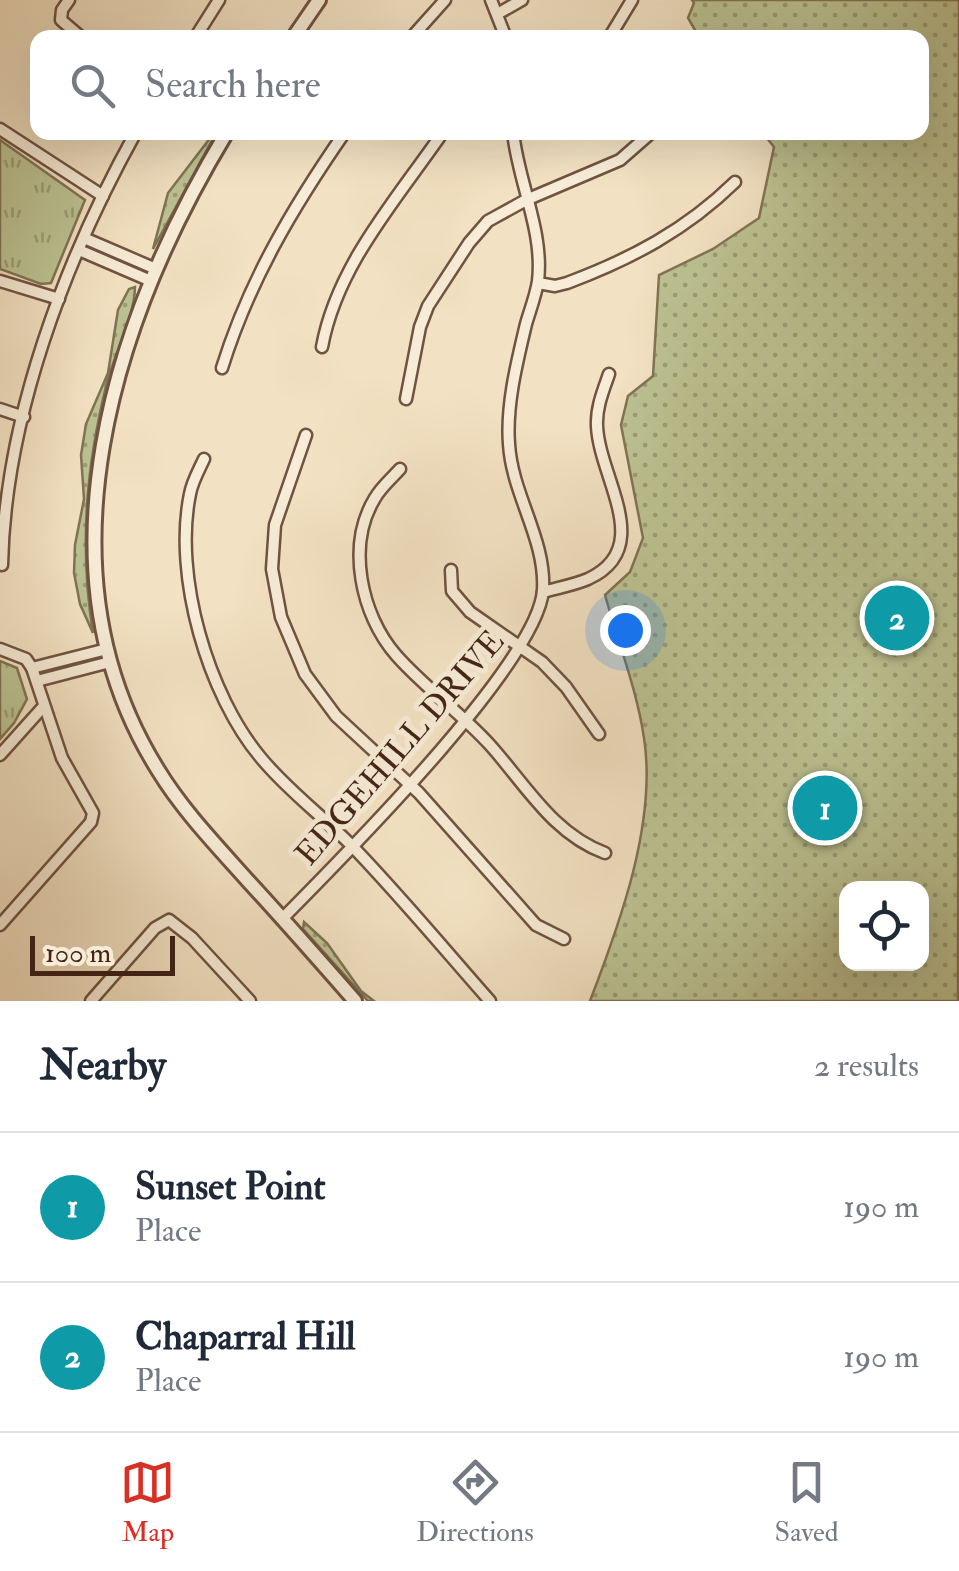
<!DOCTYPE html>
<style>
:root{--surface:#fff;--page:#f2f2f3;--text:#1f2937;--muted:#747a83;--line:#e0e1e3;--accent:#d93025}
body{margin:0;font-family:"IM FELL Double Pica",serif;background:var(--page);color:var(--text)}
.controls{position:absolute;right:30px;bottom:30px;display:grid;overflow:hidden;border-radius:20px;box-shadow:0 10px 40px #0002}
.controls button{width:90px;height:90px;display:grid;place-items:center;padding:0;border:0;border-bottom:2px solid var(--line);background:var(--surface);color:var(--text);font:50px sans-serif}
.scale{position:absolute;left:30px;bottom:25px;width:145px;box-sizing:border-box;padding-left:10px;border:5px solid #442415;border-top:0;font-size:28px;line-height:35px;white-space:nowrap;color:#442415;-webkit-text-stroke:8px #f7ecd7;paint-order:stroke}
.you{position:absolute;left:625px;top:630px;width:35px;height:35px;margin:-25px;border:8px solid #fff;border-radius:50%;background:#1a73e8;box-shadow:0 0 0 15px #1a73e833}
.badge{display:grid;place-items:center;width:65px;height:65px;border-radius:50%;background:var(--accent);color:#fff;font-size:32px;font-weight:700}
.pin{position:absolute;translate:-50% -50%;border:5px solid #fff;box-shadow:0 2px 10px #0006}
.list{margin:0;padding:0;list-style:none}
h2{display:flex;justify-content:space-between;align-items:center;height:130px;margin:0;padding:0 40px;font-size:42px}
h2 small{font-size:32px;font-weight:400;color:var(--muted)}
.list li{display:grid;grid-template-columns:65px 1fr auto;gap:30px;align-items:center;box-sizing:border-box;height:150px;padding:0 40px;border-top:2px solid var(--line)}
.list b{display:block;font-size:38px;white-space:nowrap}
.list p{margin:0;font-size:32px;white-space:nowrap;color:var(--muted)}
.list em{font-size:32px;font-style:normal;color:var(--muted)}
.icon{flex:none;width:55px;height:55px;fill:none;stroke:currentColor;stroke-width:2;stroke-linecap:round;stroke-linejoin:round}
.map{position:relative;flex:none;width:959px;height:1001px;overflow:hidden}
.search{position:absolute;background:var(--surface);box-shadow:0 10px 40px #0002;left:30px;right:30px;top:30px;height:110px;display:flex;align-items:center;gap:25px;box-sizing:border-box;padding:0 35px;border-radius:20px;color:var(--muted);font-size:38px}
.sheet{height:430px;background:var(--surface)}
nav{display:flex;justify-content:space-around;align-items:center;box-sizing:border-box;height:140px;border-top:2px solid var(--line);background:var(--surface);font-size:28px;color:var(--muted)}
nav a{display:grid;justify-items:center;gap:5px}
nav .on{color:var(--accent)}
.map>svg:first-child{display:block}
</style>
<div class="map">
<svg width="959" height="1001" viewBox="0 0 959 1001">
<defs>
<pattern id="grass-dots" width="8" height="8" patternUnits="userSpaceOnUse" patternTransform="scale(2.5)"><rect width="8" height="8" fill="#bcc292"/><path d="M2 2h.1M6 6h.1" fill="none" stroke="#9a9d76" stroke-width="1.8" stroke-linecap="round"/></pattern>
<pattern id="park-tufts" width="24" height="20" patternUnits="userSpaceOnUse" patternTransform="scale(2.5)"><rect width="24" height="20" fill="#bcc292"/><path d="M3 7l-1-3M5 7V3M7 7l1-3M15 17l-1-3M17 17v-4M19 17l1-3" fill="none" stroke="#9a9d76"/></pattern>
</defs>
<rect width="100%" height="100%" fill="#f2e1c2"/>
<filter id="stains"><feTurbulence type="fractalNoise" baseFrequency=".002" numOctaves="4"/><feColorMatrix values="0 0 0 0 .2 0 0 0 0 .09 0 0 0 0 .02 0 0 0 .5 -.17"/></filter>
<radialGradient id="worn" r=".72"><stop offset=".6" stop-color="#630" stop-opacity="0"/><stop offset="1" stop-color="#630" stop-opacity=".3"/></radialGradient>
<g fill="url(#grass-dots)" stroke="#807354" stroke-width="2.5" fill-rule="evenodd">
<path d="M 692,0 L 959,0 L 958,1001 L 590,1001 C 620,923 657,822 644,738 C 637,690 618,642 605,595 L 630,572 L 643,538 L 621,425 L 628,396 L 653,376 L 659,275 L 713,249 L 759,218 L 774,147 L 763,133 L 922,132 L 922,38 L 699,37 L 688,18 L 694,3 ZM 846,888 L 922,888 L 922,964 L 846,964 Z"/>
<path d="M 214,133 L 216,133 L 153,249 L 168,193 Z"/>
<path d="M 135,287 C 135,315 115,353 107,382 C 86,467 79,546 93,633 L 80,604 L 74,573 L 75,545 L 84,499 L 81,455 L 86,424 L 108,373 L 118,310 L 129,289 Z"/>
<path d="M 304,922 L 327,943 L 361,991 L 374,1001 L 368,1001 L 303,929 Z"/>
</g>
<g fill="url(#park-tufts)" stroke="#807354" stroke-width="2.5">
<path d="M 0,140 L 85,200 L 51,283 L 41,284 L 0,269 Z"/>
<path d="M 0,661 L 17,668 L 27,699 L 14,723 L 0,739 Z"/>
</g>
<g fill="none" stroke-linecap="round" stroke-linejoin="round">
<g stroke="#705340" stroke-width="15">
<g id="minor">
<path d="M 69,0 L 62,10 L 61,20 L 82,38"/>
<path d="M 491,0 L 506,38"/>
<path d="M 499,13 L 522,0"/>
<path d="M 195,38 L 219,0"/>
<path d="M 411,38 L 445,0"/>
<path d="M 609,38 L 632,0"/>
<path d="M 0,129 L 103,196"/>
<path d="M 84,238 L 156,269"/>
<path d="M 79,250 L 151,281"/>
<path d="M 0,281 L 59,299"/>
<path d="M 538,283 L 555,286 L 567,283 C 631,259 686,230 735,182"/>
<path d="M 322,347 C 337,265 397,199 443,132"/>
<path d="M 222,368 C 249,281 293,207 345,132"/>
<path d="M 406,399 L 420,327 L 428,306 L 469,243 L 488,221 L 526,200 L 620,160 L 652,132"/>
<path d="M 0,409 L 24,417"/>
<path d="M 306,435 L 275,525 L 272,569 L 281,617 L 305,674 L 336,716 L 419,793 L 536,925 L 564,939"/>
<path d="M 204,459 C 199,470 192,482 190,494 C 173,576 208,695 261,758 C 289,792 324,817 354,848 C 401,897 445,950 490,1001"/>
<path d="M 400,469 C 392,478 381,487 375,498 C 346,545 361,615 396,655 C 424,687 461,713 490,745 C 525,784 553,834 605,853"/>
<path d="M 2,565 C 5,418 65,260 136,132"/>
<path d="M 451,570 L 452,591 L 470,612 L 542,662 L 566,687 L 599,734"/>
<path d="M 543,592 C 557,588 574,585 588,579 C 656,548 599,478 597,426 C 596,408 603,391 609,374"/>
<path d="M 0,649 L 26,659 L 32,668 L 62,758 L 93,813 L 91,822 L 0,925"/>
<path d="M 32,668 L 107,649"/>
<path d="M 37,681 L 110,662"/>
<path d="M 0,755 L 43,707"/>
<path d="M 282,919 C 339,861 538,663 543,590 C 546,539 512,495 509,444 C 506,405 517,362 526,324 C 530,310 536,295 538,281 C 544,231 518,182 513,132"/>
<path d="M 91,1001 L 155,928 L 169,920 L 192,938 L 250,1001"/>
</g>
</g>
<g stroke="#705340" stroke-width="18">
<g id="tertiary">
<path d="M 293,38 L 319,0"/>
<path d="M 227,132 C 114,319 32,569 158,770 C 183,811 217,846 249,882 C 285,921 320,961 355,1001"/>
</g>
</g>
<use href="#minor" stroke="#f7ecd7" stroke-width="10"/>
<use href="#tertiary" stroke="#f7ecd7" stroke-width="12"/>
</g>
<g text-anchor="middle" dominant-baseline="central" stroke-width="10" stroke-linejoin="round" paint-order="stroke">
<g font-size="32" fill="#442415" stroke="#f7ecd7">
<text transform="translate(400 748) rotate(-49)">EDGEHILL DRIVE</text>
</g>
</g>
<rect width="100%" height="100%" filter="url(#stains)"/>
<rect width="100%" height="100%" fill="url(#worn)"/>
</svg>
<div class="controls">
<button><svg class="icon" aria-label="locate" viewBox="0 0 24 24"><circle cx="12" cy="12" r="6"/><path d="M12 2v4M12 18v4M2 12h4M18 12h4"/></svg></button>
</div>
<div class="scale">100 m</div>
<div class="you"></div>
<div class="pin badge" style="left:825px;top:808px;background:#0f9aa8">1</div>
<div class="pin badge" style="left:897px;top:618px;background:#0f9aa8">2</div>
<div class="search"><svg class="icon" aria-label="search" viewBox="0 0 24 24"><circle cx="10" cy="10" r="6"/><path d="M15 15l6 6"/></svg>Search here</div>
</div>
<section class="sheet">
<h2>Nearby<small>2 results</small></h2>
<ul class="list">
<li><span class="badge" style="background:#0f9aa8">1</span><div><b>Sunset Point</b><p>Place</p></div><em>190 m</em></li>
<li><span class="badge" style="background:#0f9aa8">2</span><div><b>Chaparral Hill</b><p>Place</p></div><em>190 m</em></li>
</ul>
</section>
<nav>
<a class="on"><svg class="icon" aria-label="map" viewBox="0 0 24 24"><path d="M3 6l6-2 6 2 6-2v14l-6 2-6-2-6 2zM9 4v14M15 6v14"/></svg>Map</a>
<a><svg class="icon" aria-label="directions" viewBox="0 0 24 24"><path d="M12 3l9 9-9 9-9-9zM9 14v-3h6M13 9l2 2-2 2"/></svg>Directions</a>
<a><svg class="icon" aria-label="saved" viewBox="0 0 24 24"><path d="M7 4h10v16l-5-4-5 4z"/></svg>Saved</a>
</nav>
